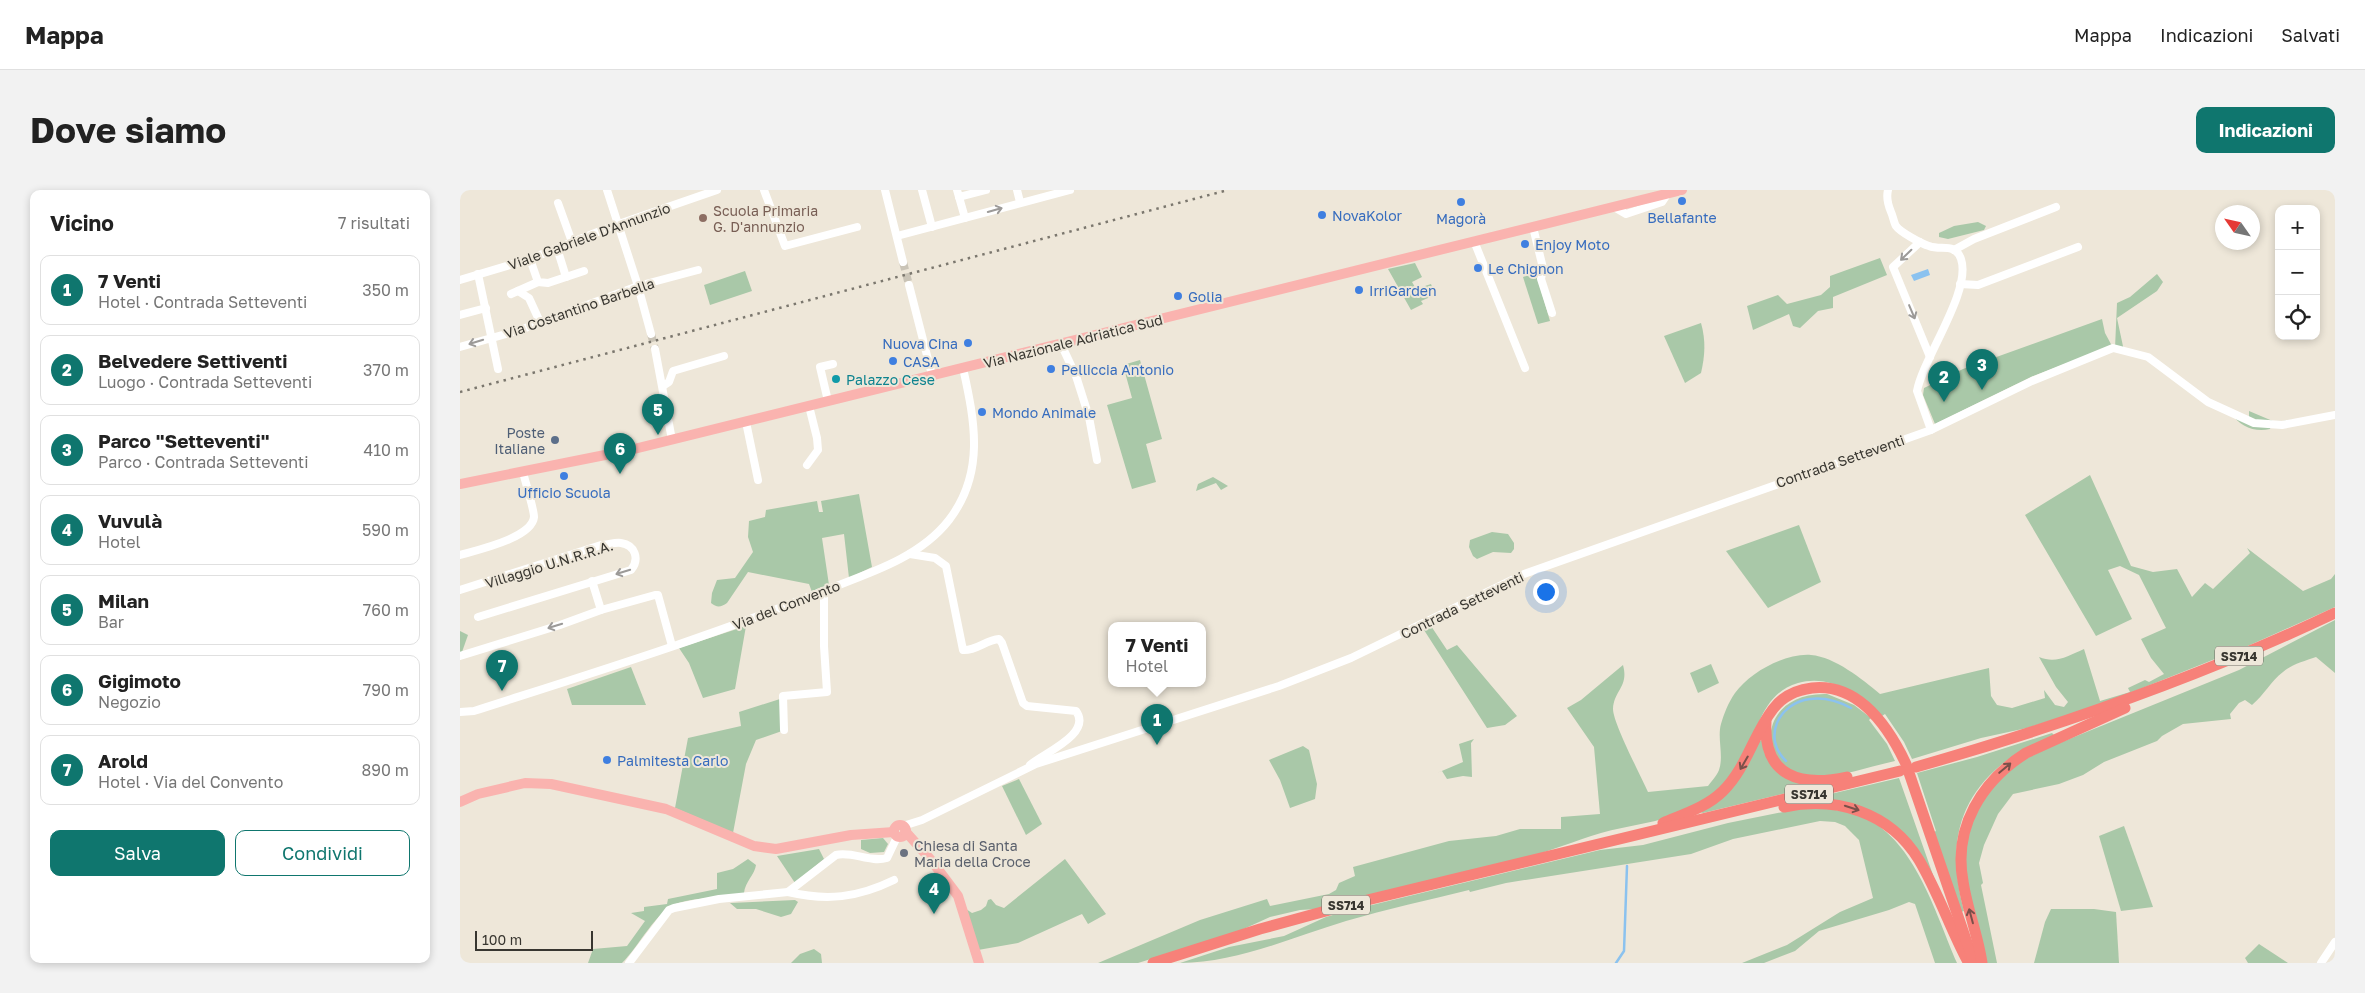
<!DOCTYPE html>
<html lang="it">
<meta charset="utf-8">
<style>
:root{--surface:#fff;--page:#f2f2f2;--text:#222;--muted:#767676;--line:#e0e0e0;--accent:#0f766e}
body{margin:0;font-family:"Golos Text",sans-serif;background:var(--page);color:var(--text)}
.controls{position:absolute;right:15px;top:15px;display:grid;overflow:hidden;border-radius:10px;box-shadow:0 2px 8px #0003}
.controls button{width:45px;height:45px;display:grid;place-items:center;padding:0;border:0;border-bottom:1px solid var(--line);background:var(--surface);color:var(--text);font:25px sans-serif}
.compass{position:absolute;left:1755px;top:15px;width:45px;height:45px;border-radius:50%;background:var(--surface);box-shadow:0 2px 8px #0003;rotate:304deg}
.scale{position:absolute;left:15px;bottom:12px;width:118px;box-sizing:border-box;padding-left:5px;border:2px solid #383630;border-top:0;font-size:14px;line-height:18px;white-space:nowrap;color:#383630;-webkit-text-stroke:4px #eee7d9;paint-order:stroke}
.you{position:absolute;left:1085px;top:401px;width:18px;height:18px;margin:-12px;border:4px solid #fff;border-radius:50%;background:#1a73e8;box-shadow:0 0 0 8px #1a73e833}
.badge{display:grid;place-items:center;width:32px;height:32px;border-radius:50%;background:var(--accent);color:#fff;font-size:16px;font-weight:700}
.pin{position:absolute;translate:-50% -41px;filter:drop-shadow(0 1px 2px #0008)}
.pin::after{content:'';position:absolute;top:26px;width:18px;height:15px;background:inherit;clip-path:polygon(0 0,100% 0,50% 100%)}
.popup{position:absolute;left:648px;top:432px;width:98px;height:65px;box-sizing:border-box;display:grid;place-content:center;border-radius:10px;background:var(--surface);filter:drop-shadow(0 1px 4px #0005);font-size:16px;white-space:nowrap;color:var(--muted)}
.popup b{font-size:19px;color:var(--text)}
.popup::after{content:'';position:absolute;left:50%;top:100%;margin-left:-10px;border:10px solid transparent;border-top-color:var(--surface)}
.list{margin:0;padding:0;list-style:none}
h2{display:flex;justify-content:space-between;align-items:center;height:65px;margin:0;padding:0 20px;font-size:21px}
h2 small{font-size:16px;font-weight:400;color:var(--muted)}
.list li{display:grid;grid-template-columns:32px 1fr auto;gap:15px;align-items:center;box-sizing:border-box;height:70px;margin:0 10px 10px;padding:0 10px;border:1px solid var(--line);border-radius:10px}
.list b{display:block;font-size:19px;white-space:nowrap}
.list p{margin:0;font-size:16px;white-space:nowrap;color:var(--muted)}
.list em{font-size:16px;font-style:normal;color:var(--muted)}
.actions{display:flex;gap:10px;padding:15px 20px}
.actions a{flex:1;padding:11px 0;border:1px solid var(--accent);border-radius:10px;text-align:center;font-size:18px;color:var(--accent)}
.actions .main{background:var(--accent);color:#fff}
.icon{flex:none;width:28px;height:28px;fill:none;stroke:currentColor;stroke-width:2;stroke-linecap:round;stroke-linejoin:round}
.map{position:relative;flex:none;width:1875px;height:773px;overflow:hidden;border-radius:10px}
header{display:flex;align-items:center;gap:30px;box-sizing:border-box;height:70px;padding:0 25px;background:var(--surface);border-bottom:1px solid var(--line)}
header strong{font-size:24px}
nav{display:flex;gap:28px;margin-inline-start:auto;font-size:18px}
.intro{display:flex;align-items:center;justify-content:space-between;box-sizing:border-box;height:120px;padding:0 30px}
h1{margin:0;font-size:35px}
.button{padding:12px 22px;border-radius:10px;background:var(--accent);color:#fff;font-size:18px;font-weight:700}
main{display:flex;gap:30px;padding:0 30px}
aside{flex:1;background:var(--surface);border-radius:10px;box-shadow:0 2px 8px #0003}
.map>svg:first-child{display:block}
</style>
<header>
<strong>Mappa</strong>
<nav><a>Mappa</a><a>Indicazioni</a><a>Salvati</a></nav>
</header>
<div class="intro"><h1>Dove siamo</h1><a class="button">Indicazioni</a></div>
<main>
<aside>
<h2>Vicino<small>7 risultati</small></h2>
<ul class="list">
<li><span class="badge">1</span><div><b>7 Venti</b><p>Hotel · Contrada Setteventi</p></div><em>350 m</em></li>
<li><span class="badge">2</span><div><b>Belvedere Settiventi</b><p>Luogo · Contrada Setteventi</p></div><em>370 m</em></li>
<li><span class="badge">3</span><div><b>Parco &quot;Setteventi&quot;</b><p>Parco · Contrada Setteventi</p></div><em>410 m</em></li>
<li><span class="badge">4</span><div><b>Vuvulà</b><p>Hotel</p></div><em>590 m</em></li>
<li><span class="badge">5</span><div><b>Milan</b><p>Bar</p></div><em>760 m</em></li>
<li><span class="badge">6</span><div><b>Gigimoto</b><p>Negozio</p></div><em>790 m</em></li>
<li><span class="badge">7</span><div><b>Arold</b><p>Hotel · Via del Convento</p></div><em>890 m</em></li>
</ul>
<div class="actions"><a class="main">Salva</a><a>Condividi</a></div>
</aside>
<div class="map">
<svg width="1875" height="773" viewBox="0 0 1875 773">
<rect width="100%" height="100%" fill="#eee7d9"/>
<g fill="#a9c8a8">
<path d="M 1518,32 L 1526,36 L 1524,40 L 1488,49 L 1479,47 L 1479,43 L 1494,36 Z"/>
<path d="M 1420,68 L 1427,85 L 1373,107 L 1373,118 L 1358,121 L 1340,138 L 1333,136 L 1329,124 L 1293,140 L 1287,116 L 1318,105 L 1327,114 L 1361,105 L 1370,97 L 1370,86 Z"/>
<path d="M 955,73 L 962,87 L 952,92 L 956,99 L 971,94 L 975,105 L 961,111 L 963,114 L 951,120 L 928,79 Z"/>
<path d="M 285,81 L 292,101 L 250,115 L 244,95 Z"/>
<path d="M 1076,83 L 1090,131 L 1078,134 L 1063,87 Z"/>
<path d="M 1697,84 L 1703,92 L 1697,101 L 1657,128 L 1664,161 L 1655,158 L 1657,113 L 1670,107 Z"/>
<path d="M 1642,129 L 1645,143 L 1652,156 L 1571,187 L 1475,234 L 1463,205 L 1464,198 L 1503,179 Z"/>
<path d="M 1241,133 C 1246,151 1245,165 1241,183 L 1225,193 L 1204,146 Z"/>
<path d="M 680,170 L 702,249 L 686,254 L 696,292 L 672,299 L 647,215 L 672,208 L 663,175 Z"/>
<path d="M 1789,221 L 1815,232 L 1853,227 L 1811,236 L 1810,239 C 1795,243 1779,236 1771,223 L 1789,229 Z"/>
<path d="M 1630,285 L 1671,376 L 1693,382 L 1717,379 L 1732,407 L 1745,393 L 1753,399 L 1790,363 L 1787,358 L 1843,401 L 1871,389 L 1875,384 L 1875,417 L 1790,455 L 1640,515 L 1567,538 L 1521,548 L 1452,569 L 1444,552 L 1425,524 L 1422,526 C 1398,505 1372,484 1338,493 C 1303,503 1299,538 1284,565 C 1271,590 1250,610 1225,621 C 1199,633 1168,635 1141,643 C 1114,651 1088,662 1062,669 C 994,688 925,703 857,719 L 840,720 L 810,727 L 777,742 L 678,773 L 638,773 L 740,730 L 807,709 L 810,716 L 869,704 L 876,700 L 879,693 L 895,686 L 893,677 L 989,651 L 1036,646 L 1060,639 L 1101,639 L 1101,627 L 1140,624 L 1134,557 L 1107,518 L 1121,510 L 1163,475 C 1169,497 1154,500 1153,519 C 1153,533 1181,586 1188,602 L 1248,596 C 1252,591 1257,585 1259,580 C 1264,566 1257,548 1261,534 C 1264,524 1268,513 1275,503 C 1290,482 1325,463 1351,465 C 1375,467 1402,489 1420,504 L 1529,478 L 1531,506 L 1537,515 L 1552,518 L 1585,508 L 1584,500 L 1595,515 L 1604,517 L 1608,512 L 1596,497 L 1579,467 C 1596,474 1608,466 1624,459 L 1640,511 L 1670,502 L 1668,498 L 1685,490 L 1689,492 L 1704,484 L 1691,468 L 1681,449 L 1706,438 L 1679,385 L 1660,376 L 1648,380 L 1672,429 L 1636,446 L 1565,325 Z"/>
<path d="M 753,287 L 768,296 L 761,300 L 756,293 L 736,301 L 738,294 Z"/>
<path d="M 399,304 L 412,377 L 389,388 L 384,344 L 362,348 L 369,395 L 352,402 L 349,394 L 288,382 L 267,413 C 261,417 257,418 251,413 L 252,403 L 257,390 L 275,388 L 293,362 L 288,347 L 289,331 L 305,327 L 306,320 L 357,311 L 359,322 L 363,322 L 361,311 Z"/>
<path d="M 1339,335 L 1361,392 L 1308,418 L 1266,361 Z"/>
<path d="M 1032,342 L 1048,344 L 1054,353 L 1054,359 L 1051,363 L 1033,362 L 1017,369 L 1013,366 L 1009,357 L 1010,350 Z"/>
<path d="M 1875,430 L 1875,483 L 1856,467 C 1845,471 1832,474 1823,482 C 1811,491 1804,505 1792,515 L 1785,510 L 1779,513 L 1770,524 L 1771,529 L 1723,534 L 1702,546 L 1697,551 L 1644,572 L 1623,585 L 1599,594 L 1553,604 L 1538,624 L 1524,655 L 1519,673 L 1523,693 L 1521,695 L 1537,773 L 1526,773 L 1504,687 L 1505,646 L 1523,604 L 1555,574 L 1592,556 L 1779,480 Z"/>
<path d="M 286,436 L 275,499 L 243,508 L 229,473 L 219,458 Z"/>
<path d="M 971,436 L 987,460 L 997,455 L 1057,526 L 1045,535 L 1027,538 L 964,440 Z"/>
<path d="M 0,441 L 8,445 L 2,462 L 0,463 Z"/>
<path d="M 1251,474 L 1259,493 L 1238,503 L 1230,483 Z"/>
<path d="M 171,477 L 186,515 L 112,515 L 107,499 Z"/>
<path d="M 1367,504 L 1394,515 L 1411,528 L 1409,530 L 1427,554 L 1435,571 C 1407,577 1374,590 1345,586 C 1295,578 1297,502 1367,504 Z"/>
<path d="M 320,509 L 322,541 L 296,550 L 286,574 L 273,643 L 215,618 L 228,548 L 281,536 L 279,522 Z"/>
<path d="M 1592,543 L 1596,547 C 1578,555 1556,562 1541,575 C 1493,615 1489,664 1504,721 L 1501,722 L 1472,643 L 1476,641 L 1457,583 L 1517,567 Z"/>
<path d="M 1014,549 L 1011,553 L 1012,587 L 1003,586 L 987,589 L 982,581 L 977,583 L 1003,572 L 999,554 Z"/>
<path d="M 1303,550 L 1305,564 L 1356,596 L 1243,623 L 1240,622 L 1298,551 Z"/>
<path d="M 843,556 L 849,560 L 857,594 L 855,609 L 830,618 L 820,590 L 809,570 Z"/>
<path d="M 1439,588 L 1486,722 L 1443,646 L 1365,610 L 1362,606 Z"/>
<path d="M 559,589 L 582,634 L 566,645 L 542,596 Z"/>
<path d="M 1348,617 C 1370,619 1391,620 1411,631 C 1457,657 1477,727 1497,773 L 1475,773 L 1455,714 L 1449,712 L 1429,720 L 1359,741 L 1335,761 L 1304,773 L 1282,773 L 1327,755 L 1380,722 L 1413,708 L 1399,650 L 1385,636 L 1375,632 L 1360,631 L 1273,649 L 1231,664 L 1046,693 L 1010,702 L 1009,700 C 968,710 927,719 886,731 C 833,747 776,773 720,773 L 769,757 L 824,746 L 866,727 L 883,722 L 1140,660 L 1183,655 L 1268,633 Z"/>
<path d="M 1664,636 L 1693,717 L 1661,721 L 1639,646 Z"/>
<path d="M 423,648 L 428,654 L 424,662 L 410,663 L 401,659 L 401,650 Z"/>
<path d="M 359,659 L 364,669 L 335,693 L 317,666 Z"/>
<path d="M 288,669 L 296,675 C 295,684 285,692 284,703 C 263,711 239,706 218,713 C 197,719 178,758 162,773 L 128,773 L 133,759 L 167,756 L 185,731 L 171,723 L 184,721 L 184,717 L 207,714 L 208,709 L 257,699 L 257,683 L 273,679 Z"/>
<path d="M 605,669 L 646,724 L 628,734 L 622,724 L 558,753 L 518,760 L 506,719 L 512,723 L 521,720 L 526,716 L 528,710 L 531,709 L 536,715 L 544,718 Z"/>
<path d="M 335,710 L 338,712 L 331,724 L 321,727 L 296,719 L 277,719 L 270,713 Z"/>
<path d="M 1591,719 L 1634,719 L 1656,722 L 1659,773 L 1574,773 L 1585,732 Z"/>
<path d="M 1799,754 L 1828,773 L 1788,773 L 1785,768 Z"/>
<path d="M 354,759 L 361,764 L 362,773 L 331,773 L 340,764 Z"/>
</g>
<path fill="#8bc2ef" d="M 1468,79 L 1470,85 L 1454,91 L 1451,85 Z"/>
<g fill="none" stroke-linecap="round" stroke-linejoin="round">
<g stroke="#8bc2ef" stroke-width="2.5">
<path d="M 1326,571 C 1302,548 1318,513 1350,509 C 1365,507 1378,511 1391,518"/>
<path d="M 1156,773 L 1164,761 L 1167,676"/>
</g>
<g stroke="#cac4b7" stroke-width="8" stroke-dasharray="8 4" stroke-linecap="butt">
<path d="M 443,72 L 449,95"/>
<path d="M 191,144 L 195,159"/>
</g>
<g stroke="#fff" stroke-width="8">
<path d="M 147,0 L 178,96 L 191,144"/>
<path d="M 304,0 L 325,56 L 397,37"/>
<path d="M 425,0 L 443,72"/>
<path d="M 462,0 L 472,37"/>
<path d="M 497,0 L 505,28"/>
<path d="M 557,0 L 560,12"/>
<path d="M 1428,0 C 1426,8 1428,15 1431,22 C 1433,26 1434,33 1436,36 C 1440,42 1462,54 1469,56 C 1481,61 1495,52 1501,69 C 1512,101 1463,168 1457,201 L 1471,240"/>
<path d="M 499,7 L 526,0"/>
<path d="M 98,13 L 112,52"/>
<path d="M 1154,17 L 1166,24 L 1202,12 L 1208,3"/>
<path d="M 1073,37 L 1083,78 L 1081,89 L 1092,123"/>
<path d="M 437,46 L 610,0"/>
<path d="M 1014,51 L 1065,178"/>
<path d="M 1460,52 L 1433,77 L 1470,167"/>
<path d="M 1494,60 L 1514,49 L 1596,17"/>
<path d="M 70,69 L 78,92 L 88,93 L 106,87 L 97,58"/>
<path d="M 18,84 L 38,179"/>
<path d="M 106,87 L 124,81"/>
<path d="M 0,90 L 70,69 L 150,37 L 257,0"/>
<path d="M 1500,94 L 1518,95 L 1618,57"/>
<path d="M 449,95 L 472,185"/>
<path d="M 58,101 L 69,108 L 80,132"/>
<path d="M 51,104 L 78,92"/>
<path d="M 0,125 L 26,118"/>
<path d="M 601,154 L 616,186 L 629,227 L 637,270"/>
<path d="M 0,157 L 60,140 L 178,96 L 238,80"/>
<path d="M 195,159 L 212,250"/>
<path d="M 203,196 L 209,192 L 213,181 L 264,166"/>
<path d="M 368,211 L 360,177 L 373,174"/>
<path d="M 286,232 L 298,290"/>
<path d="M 347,275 L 358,260 L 357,248 L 349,216"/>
<path d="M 450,364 L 475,368 L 486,376 L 503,460 C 516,461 526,450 539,449 L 542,453 L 563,513 L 567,516 L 616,521 C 633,544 582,564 570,575"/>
<path d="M 0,365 C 17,360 72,348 74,327 C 74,319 65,291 63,282"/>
<path d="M 132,391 L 141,420"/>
<path d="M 0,400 L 141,355 C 147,355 155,352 161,353 C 175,355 180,369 171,380 L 18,427"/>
<path d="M 0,466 L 100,435 L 141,420 L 195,405 L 198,405 L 212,456"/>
<path d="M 0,522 L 14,521 C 129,484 246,448 358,403 C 403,385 458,370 489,330 C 525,283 515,232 503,178"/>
<path d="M 324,540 L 323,506 L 367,502 L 364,456 L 364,401"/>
<path d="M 443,636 L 462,630 L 576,574 L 819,496 L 891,468 L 1064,384 L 1471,240 L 1572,191 L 1653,158 L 1688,167 L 1748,212 L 1794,233 L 1822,235 L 1875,225"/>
<path d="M 328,702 C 367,711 397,708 434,690"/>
<path d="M 169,773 L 209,720 L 214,718 L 259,709 L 328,702 L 376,665 C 393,661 410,673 427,668 L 437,647"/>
<path d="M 1861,773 L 1875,752"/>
</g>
<g stroke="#fab3af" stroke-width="10">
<path d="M 0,294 L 170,260 L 1222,0"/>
<path d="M 0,612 L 18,604 L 65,593 L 91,594 L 206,619 L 294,656 L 316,659 L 391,645 L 434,642"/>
<circle cx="440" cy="641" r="6"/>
<path d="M 445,641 L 471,670 L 498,706 L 519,773"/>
</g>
<g stroke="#f78179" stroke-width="11">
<path d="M 1306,532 C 1303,587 1341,597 1387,587"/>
<path d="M 1456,577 C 1600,536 1740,487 1875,423"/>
<path d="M 1324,617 C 1376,606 1430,622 1459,670 C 1478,702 1490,738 1507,770"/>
<path d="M 1203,633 C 1224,624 1247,617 1263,601 C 1287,577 1293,545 1313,519 C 1322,507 1336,500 1352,498 C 1399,493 1428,536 1446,574 L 1514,773"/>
<path d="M 693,773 L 800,739 L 895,713 L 1440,581"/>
<path d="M 1522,773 C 1518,745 1507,719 1503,691 C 1493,637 1522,591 1566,563 L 1665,518"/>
</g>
<path stroke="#7b776e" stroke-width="2.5" stroke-dasharray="2.5 5" stroke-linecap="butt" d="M 0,202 L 768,0"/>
</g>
<defs><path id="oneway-shaft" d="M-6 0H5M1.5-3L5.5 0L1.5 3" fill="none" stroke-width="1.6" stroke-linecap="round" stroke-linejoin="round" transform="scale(1.25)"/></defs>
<g stroke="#9c9a98">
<use href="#oneway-shaft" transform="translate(535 20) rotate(-16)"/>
<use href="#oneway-shaft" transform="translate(1446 65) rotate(136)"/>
<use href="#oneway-shaft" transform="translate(1452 122) rotate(67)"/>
<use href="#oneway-shaft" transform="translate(16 152) rotate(163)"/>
<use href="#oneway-shaft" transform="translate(163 382) rotate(163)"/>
<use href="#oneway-shaft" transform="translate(95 436) rotate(163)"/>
</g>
<g stroke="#7b504a">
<use href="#oneway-shaft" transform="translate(1284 573) rotate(120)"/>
<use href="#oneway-shaft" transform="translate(1545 578) rotate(-40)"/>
<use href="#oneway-shaft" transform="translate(1392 618) rotate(18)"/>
<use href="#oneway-shaft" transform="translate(1511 726) rotate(-105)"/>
</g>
<g fill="#3f7fe0" stroke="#eee7d9" stroke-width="2">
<circle cx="1222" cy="11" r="5"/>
<circle cx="1001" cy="12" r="5"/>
<circle cx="862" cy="25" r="5"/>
<circle cx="1065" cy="54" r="5"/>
<circle cx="1018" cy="78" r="5"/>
<circle cx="899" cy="100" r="5"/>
<circle cx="718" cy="106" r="5"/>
<circle cx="508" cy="153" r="5"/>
<circle cx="433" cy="171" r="5"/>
<circle cx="591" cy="179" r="5"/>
<circle cx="522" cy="222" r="5"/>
<circle cx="104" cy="286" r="5"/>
<circle cx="147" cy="570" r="5"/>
</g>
<circle fill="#8d6e63" stroke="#eee7d9" stroke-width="2" cx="243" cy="28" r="5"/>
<circle fill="#0f9aa8" stroke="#eee7d9" stroke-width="2" cx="376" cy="189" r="5"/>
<circle fill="#5c6f8a" stroke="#eee7d9" stroke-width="2" cx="95" cy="250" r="5"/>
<circle fill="#6b7280" stroke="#eee7d9" stroke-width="2" cx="444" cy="663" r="5"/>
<g text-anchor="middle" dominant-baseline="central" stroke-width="4" stroke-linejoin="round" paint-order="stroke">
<g fill="#eee7d9" stroke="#6f6b63" stroke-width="1">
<rect x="1755" y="456.5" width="48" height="19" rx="4"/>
<rect x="1325" y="594.5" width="48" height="19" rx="4"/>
<rect x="862" y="705.5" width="48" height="19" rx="4"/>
</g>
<g font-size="12" font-weight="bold" fill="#383630">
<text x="1779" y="466">SS714</text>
<text x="1349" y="604">SS714</text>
<text x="886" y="715">SS714</text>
</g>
<g font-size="14" fill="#785e54" stroke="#eee7d9" text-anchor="start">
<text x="253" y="20">Scuola Primaria<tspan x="253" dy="16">G. D'annunzio</tspan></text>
</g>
<g font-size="14" fill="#366cbe" stroke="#eee7d9" text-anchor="start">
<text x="872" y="25">NovaKolor</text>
<text x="1222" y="27" text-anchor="middle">Bellafante</text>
<text x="1001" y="28" text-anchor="middle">Magorà</text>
<text x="1075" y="54">Enjoy Moto</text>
<text x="1028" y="78">Le Chignon</text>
<text x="909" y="100">IrriGarden</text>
<text x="728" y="106">Golia</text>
<text x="498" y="153" text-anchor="end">Nuova Cina</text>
<text x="443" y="171">CASA</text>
<text x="601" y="179">Pelliccia Antonio</text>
<text x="532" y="222">Mondo Animale</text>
<text x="104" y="302" text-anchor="middle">Ufficio Scuola</text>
<text x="157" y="570">Palmitesta Carlo</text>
</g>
<g font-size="14" fill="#383630" stroke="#eee7d9">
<text transform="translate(129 46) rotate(-20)">Viale Gabriele D'Annunzio</text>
<text transform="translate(119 118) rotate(-19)">Via Costantino Barbella</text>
<text transform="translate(613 151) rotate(-14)">Via Nazionale Adriatica Sud</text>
<text transform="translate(1380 271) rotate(-19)">Contrada Setteventi</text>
<text transform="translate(89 374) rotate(-17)">Villaggio U.N.R.R.A.</text>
<text transform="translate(326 415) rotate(-21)">Via del Convento</text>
<text transform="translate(1002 415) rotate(-26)">Contrada Setteventi</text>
</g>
<g font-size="14" fill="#0d838f" stroke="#eee7d9" text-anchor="start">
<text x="386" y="189">Palazzo Cese</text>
</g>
<g font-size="14" fill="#4e5e75" stroke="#eee7d9" text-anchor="end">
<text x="85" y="242">Poste<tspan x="85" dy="16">Italiane</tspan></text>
</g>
<g font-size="14" fill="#5b616d" stroke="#eee7d9" text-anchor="start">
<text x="454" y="655">Chiesa di Santa<tspan x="454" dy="16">Maria della Croce</tspan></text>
</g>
</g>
</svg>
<div class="controls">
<button>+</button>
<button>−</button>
<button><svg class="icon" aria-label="locate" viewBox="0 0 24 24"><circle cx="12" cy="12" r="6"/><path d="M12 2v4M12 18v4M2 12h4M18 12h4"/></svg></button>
</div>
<svg class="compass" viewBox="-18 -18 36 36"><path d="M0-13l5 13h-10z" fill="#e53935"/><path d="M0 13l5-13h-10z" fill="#767676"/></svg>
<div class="scale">100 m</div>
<div class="you"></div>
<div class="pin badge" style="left:697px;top:555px">1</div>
<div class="popup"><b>7 Venti</b>Hotel</div>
<div class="pin badge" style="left:1484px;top:212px">2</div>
<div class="pin badge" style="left:1522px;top:200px">3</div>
<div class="pin badge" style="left:474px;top:724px">4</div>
<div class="pin badge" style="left:198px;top:245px">5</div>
<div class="pin badge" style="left:160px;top:284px">6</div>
<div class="pin badge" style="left:42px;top:501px">7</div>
</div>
</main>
